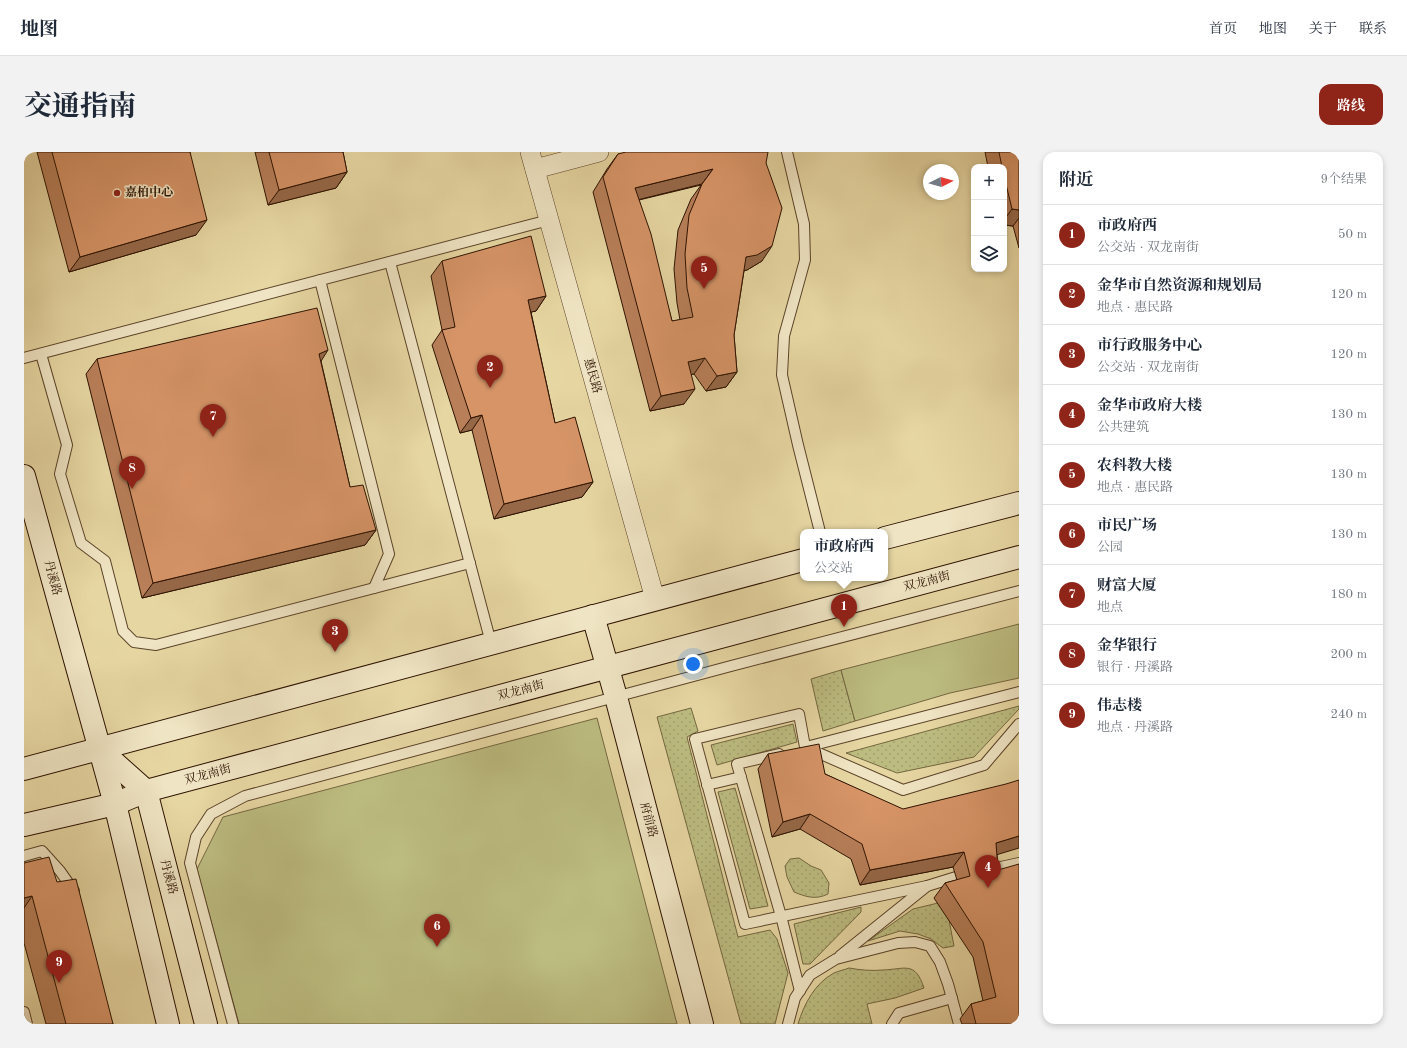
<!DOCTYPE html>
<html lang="zh">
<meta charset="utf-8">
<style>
:root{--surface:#fff;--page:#f2f2f3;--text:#1f2937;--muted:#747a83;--line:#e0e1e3;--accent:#8f2418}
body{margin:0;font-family:"Old Standard TT","Noto Serif SC",serif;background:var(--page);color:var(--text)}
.controls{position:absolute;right:12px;top:12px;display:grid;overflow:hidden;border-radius:8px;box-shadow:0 2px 6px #0003}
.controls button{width:36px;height:36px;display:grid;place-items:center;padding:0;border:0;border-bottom:1px solid var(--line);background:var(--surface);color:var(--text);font:20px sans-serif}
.compass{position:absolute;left:899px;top:12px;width:36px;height:36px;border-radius:50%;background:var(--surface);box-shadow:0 2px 6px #0003;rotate:85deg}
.you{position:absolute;left:669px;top:512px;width:14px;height:14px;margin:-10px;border:3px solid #fff;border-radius:50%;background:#1a73e8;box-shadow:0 0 0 6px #1a73e833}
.badge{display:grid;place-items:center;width:26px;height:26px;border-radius:50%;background:var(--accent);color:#fff;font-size:13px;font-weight:700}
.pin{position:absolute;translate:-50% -33px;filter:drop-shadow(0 1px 2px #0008)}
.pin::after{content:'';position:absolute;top:21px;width:14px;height:12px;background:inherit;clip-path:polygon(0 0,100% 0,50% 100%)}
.popup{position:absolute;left:776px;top:377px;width:88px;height:52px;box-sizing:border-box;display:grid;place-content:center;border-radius:8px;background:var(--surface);filter:drop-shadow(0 1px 3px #0005);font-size:13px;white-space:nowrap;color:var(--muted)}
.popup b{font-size:15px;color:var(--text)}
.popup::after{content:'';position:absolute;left:50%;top:100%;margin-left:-8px;border:8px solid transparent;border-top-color:var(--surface)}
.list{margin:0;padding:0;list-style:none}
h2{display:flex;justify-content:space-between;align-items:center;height:52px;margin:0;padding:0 16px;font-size:17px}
h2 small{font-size:13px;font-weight:400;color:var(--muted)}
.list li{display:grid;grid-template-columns:26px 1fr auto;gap:12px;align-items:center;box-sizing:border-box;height:60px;padding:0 16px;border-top:1px solid var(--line)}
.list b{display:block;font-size:15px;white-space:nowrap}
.list p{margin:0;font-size:13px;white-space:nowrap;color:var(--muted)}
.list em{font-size:13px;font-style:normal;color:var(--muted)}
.icon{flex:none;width:22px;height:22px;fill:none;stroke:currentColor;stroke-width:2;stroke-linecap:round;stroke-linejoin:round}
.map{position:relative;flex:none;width:995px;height:872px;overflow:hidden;border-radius:12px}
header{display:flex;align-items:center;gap:24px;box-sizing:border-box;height:56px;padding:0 20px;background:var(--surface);border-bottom:1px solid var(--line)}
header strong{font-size:19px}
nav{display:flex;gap:22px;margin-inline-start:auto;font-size:14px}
.intro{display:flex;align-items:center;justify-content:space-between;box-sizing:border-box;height:96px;padding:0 24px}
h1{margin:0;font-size:28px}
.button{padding:10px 18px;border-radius:12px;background:var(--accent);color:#fff;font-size:14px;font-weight:700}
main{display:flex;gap:24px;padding:0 24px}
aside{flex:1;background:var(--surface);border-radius:12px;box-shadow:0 2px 6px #0003}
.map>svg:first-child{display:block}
</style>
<header>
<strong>地图</strong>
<nav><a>首页</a><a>地图</a><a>关于</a><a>联系</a></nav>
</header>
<div class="intro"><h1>交通指南</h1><a class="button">路线</a></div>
<main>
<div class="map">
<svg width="995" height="872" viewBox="0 0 995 872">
<defs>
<pattern id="grass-dots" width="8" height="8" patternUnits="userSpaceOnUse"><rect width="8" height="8" fill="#bcbc80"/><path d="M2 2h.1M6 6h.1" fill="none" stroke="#a2a16d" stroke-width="1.8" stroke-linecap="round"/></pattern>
</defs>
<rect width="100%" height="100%" fill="#e6d6a2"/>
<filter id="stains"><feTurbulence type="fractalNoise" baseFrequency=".005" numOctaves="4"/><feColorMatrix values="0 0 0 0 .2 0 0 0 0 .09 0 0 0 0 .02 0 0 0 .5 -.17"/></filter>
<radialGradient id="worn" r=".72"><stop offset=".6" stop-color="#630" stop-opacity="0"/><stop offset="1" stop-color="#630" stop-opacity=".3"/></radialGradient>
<g fill="url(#grass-dots)" stroke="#746740">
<path d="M 817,518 L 831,569 L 799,579 L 787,527 Z"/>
<path d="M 995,554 L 995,557 L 950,605 L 873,621 L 822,601 Z"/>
<path d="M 667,556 L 674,579 L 663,585 L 714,785 L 746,778 L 753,787 L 764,821 L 751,872 L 717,872 L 633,565 Z"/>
<path d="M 769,572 L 773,590 L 693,613 L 687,593 Z"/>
<path d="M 711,636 L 744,754 L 726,757 L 694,640 Z"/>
<path d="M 775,706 L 787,714 L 797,718 L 805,731 L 804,742 C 792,748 782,745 770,740 L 763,725 L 761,714 L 766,707 Z"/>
<path d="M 914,751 L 925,768 L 930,794 L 919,796 L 907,787 L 894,782 L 876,779 L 844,789 L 889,757 Z"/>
<path d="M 837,755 L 837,760 L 786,812 L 779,812 L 770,772 Z"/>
<path d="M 825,816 C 836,818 847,819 859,818 C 882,817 891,809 900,836 L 871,846 L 843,852 L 848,872 L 774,872 C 780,852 791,831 810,821 C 814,819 820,818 825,816 Z"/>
</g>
<g fill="#bcbc80" stroke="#746740">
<path d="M 995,472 L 995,526 L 926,541 L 831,569 L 817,518 Z"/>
<path d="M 573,566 L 653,872 L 215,872 L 173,717 L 199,665 Z"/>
</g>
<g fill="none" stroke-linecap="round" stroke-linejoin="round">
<g stroke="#5b4328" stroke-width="12">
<g id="lane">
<path d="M 763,0 L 780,72 L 781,108 L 760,184 L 758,223 L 774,293 L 796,380"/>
<path d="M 366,110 L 467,491"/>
<path d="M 296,128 L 365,402 L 350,436"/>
<path d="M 17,202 L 43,293 L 36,322 L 57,391 L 81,409 L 99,479 L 110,490 L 132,493 L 446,411"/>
<path d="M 0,206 L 525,68"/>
<path d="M 782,595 L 995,540"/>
<path d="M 755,602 L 713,612 L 757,764 L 776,839"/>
<path d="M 683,633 L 717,625"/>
<path d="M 0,704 L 18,699 L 36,719 L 50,739"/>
<path d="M 963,718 L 995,711"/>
<path d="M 903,734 L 721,772 L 671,587 L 775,562 L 781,595 L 879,638 L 960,613 L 995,572"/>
<path d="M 816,804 L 903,734 L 932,725"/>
<path d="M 0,860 L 3,872"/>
<path d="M 209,872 L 166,711 L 172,685 L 187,662 L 221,644 L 707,514 L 995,439"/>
<path d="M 764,872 L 771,846 L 786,823 L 812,807 L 874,791 L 891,790 L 906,794 L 916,810 L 924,832 L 935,872"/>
<path d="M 868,872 L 875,861 L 928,846"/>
</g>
</g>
<g stroke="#5b4328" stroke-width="20">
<g id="street">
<path d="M 506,0 L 631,447"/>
<path d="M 511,17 L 575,0"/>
</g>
</g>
<g stroke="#2d1200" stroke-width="24">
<g id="secondary">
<path d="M 0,324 L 91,652 L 144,872"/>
<path d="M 861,386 L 995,351"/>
<path d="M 569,464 L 592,545 L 678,872"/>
<path d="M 75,597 L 122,639 L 182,872"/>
<path d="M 0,617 L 779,408"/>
<path d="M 0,673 L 91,652 L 122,639 L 995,405"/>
</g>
</g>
<use href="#lane" stroke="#efe4c3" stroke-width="10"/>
<use href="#street" stroke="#efe4c3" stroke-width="19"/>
<use href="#secondary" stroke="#efe4c3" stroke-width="22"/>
</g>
<g fill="#b87f59" stroke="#2d1200" fill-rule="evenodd">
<path d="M 13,0 L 166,0 L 172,83 L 45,120 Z"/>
<path d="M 231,0 L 319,0 L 323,20 L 312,36 L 244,53 Z"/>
<path d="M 961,0 L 995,0 L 995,96 L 989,74 L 980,73 L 980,15 L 964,15 Z"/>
<path d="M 594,2 L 742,11 L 738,109 L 723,118 L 720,119 L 710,183 L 713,220 L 702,235 L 682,239 L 670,222 L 667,222 L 660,252 L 626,259 L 569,40 L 583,17 ZM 677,33 L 667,47 L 654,78 L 650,117 L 653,151 L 656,168 L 648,169 L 615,48 Z"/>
<path d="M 418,109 L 522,144 L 512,159 L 507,160 L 531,271 L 569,330 L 558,345 L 470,367 L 448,278 L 436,281 L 408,193 L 418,178 L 407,124 Z"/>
<path d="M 73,207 L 297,209 L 326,335 L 352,378 L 341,393 L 118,446 L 62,222 Z"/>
<path d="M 744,602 L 801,622 L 973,703 L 974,718 L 995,872 L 938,872 L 936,867 L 947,852 L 959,849 L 949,805 L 910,746 L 921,731 L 933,728 L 929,715 L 836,733 L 827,707 L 776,677 L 748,685 L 734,617 Z"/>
<path d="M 0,711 L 33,730 L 89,872 L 22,872 L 0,791 Z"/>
</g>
<g fill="#966848" stroke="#2d1200">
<path d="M 689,17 L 678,32 L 601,51 L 611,36 Z"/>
<path d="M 323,20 L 312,36 L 244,53 L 255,38 Z"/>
<path d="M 988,57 L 995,58 L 995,66 L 989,74 L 980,73 L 980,68 Z"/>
<path d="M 183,68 L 172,83 L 45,120 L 56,105 Z"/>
<path d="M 748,94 L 738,109 L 723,118 L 711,120 L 722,105 Z"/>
<path d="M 522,144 L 512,159 L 494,163 L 504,148 Z"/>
<path d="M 304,198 L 294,214 L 295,202 Z"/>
<path d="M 681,206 L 670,222 L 654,225 L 664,210 Z"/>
<path d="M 713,220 L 702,235 L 682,239 L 693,224 Z"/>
<path d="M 671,237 L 660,252 L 626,259 L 637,244 Z"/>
<path d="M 458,263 L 448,278 L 436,281 L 447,266 Z"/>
<path d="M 569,330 L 558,345 L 470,367 L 480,352 Z"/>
<path d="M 352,378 L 341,393 L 118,446 L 129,431 Z"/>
<path d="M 786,662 L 776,677 L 748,685 L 759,670 Z"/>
<path d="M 995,684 L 995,696 L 962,706 L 972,691 Z"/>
<path d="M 940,700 L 929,715 L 836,733 L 846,718 Z"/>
<path d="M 8,744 L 0,756 L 0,746 Z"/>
</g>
<g fill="#d69467" stroke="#2d1200" fill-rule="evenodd">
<path d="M 28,0 L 166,0 L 183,68 L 56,105 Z"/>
<path d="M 245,0 L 319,0 L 323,20 L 255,38 Z"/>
<path d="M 602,0 L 744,0 L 742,11 L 758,56 L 748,94 L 733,103 L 722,105 L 710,183 L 713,220 L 693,224 L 681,206 L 664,210 L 671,237 L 637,244 L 579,25 L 594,2 ZM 689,17 L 678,32 L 665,63 L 661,102 L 663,136 L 669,165 L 648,169 L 627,82 L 611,36 Z"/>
<path d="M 975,0 L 995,0 L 995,58 L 988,57 L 980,24 L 980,15 L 978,15 Z"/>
<path d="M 507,84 L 522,144 L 504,148 L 531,271 L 551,265 L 569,330 L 480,352 L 458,263 L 447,266 L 418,178 L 431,175 L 418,109 Z"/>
<path d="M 293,156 L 304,198 L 295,202 L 326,335 L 339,333 L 352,378 L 129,431 L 73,207 Z"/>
<path d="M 795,592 L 801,622 L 879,657 L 982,632 L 995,628 L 995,684 L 972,691 L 974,718 L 995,712 L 995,872 L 952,872 L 947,852 L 972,845 L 959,790 L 921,731 L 946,724 L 940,700 L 846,718 L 838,692 L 786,662 L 759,670 L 744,602 Z"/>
<path d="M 25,705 L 33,730 L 52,727 L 89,872 L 42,872 L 8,744 L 0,746 L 0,711 Z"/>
</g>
<circle fill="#8f2418" stroke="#efe4c3" stroke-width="1.5" cx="93" cy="41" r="4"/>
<g text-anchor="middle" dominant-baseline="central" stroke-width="3" stroke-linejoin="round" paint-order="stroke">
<g font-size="12" font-weight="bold" fill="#2d1200" stroke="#efe4c3" text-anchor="start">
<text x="101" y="41">嘉柏中心</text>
</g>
<g font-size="12" fill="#2d1200" stroke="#efe4c3">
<text transform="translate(568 224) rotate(74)">惠民路</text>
<text transform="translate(28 426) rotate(75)">丹溪路</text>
<text transform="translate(903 430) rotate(-15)">双龙南街</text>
<text transform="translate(497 539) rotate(-15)">双龙南街</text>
<text transform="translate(184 623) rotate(-15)">双龙南街</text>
<text transform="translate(624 668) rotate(75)">府前路</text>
<text transform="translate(144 725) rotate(75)">丹溪路</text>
</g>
</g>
<rect width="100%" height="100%" filter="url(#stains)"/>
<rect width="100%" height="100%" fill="url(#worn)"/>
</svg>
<div class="controls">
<button>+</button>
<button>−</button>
<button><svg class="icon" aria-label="layers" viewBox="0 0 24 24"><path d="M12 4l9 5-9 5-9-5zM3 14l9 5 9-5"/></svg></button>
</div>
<svg class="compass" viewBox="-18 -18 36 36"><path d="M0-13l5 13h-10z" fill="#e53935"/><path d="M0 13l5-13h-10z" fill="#747a83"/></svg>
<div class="you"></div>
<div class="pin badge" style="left:820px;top:475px">1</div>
<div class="popup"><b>市政府西</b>公交站</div>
<div class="pin badge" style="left:466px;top:236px">2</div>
<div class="pin badge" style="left:311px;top:500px">3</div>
<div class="pin badge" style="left:964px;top:736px">4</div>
<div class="pin badge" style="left:680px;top:137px">5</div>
<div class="pin badge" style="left:413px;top:795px">6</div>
<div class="pin badge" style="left:189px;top:285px">7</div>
<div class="pin badge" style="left:108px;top:337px">8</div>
<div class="pin badge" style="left:35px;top:831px">9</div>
</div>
<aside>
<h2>附近<small>9个结果</small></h2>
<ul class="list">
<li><span class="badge">1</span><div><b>市政府西</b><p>公交站 · 双龙南街</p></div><em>50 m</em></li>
<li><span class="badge">2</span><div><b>金华市自然资源和规划局</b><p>地点 · 惠民路</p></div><em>120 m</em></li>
<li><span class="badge">3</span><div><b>市行政服务中心</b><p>公交站 · 双龙南街</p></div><em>120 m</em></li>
<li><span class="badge">4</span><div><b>金华市政府大楼</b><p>公共建筑</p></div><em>130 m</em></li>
<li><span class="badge">5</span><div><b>农科教大楼</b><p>地点 · 惠民路</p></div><em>130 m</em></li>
<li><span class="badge">6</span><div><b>市民广场</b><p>公园</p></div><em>130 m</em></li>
<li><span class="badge">7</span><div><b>财富大厦</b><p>地点</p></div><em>180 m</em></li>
<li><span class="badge">8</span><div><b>金华银行</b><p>银行 · 丹溪路</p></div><em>200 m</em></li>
<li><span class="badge">9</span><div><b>伟志楼</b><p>地点 · 丹溪路</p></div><em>240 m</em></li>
</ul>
</aside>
</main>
